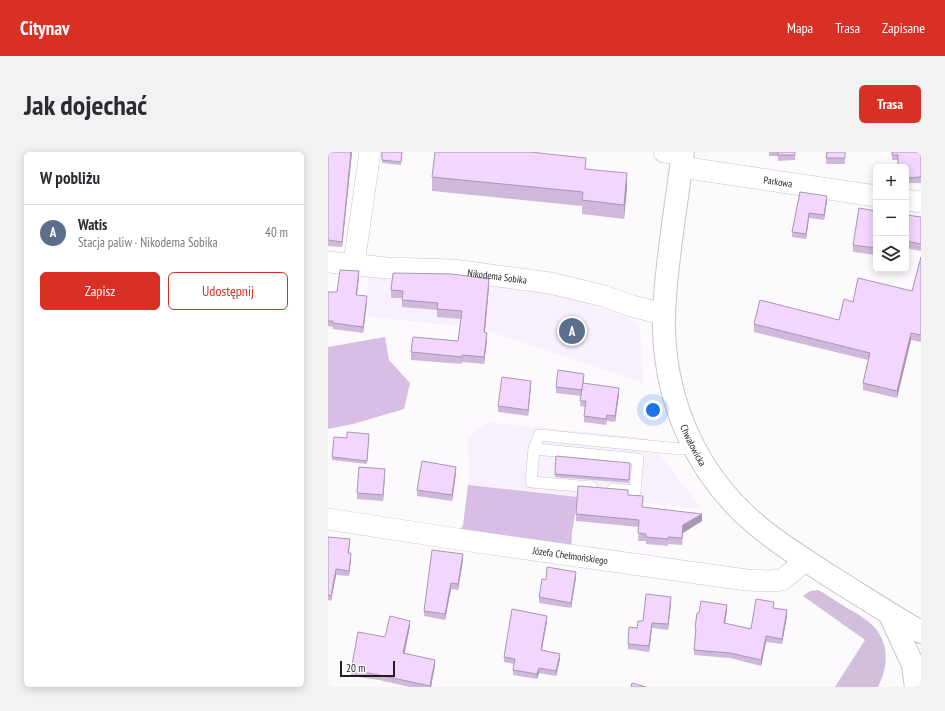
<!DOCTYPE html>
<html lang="pl">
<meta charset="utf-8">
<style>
:root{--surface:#fff;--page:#f2f2f3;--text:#2b2b33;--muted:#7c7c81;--line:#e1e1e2;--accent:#d93025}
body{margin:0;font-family:"PT Sans Narrow",sans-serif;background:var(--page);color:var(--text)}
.controls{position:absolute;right:12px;top:12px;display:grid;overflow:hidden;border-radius:6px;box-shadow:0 2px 10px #0003}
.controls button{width:36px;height:36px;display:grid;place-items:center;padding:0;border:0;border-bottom:1px solid var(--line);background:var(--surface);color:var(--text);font:20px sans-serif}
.scale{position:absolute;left:12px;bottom:10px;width:55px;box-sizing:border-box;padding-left:4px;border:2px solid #201e20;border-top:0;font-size:11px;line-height:14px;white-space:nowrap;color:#201e20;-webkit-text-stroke:3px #fff;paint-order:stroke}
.you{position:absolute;left:325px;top:258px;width:14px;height:14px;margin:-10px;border:3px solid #fff;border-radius:50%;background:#1a73e8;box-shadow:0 0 0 6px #1a73e833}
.badge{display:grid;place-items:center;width:26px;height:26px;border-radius:50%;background:var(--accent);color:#fff;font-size:13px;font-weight:700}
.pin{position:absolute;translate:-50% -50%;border:2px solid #fff;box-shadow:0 1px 4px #0006}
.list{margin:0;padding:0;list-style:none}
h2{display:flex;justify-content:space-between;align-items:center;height:52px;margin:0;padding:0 16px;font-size:17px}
h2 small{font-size:13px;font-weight:400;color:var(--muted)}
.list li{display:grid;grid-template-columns:26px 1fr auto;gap:12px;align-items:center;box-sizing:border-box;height:56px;padding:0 16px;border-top:1px solid var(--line)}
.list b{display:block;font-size:15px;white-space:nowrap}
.list p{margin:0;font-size:13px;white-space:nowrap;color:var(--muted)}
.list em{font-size:13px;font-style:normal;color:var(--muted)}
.actions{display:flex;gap:8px;padding:12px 16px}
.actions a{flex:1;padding:9px 0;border:1px solid var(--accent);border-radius:6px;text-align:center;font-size:14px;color:var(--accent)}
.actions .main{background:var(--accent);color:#fff}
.icon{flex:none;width:22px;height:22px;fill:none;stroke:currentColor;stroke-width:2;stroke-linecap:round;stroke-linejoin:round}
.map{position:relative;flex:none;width:593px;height:535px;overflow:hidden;border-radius:6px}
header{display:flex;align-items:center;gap:24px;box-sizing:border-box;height:56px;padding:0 20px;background:var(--accent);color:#fff}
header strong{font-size:19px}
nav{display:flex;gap:22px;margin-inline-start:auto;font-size:14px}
.intro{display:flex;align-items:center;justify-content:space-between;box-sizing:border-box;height:96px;padding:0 24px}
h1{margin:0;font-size:28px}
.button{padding:10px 18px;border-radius:6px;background:var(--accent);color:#fff;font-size:14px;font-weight:700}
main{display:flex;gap:24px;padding:0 24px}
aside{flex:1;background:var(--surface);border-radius:6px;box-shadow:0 2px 10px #0003}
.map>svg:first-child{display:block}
</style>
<header>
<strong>Citynav</strong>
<nav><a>Mapa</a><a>Trasa</a><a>Zapisane</a></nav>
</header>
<div class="intro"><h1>Jak dojechać</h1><a class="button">Trasa</a></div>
<main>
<aside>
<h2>W pobliżu<small></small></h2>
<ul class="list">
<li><span class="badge" style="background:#5c6f8a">A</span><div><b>Watis</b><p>Stacja paliw · Nikodema Sobika</p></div><em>40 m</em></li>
</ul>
<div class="actions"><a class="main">Zapisz</a><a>Udostępnij</a></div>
</aside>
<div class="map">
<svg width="593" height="535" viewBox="0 0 593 535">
<rect width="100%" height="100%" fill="#fdfafe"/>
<g fill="#f8f0fc">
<path d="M 40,119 L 229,138 L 296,160 L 312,175 L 315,231 L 151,176 L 40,165 Z"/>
<path d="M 159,270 L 319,286 L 374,357 L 140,333 L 142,314 L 139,285 Z"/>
</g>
<path fill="#d2bfdb" d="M 490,438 C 500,443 509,450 519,456 C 527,460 535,465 542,471 C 562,488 561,514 550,535 L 507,535 L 537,488 L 475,444 L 482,439 Z"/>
<g fill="#d8bde4">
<path d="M 57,185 L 61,208 L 82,231 L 76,257 L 25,272 L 0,277 L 0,195 Z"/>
<path d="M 140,333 L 250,345 L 244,381 L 243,400 L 132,379 L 135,373 Z"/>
</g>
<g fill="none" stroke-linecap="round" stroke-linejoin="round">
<g stroke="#c8c4ca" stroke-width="12">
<g id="lane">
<path d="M 206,297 L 310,307 L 307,339 L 285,337"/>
<path d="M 264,335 L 203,330 L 206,297 L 211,283 L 352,297 L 365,295"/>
</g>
</g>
<g stroke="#c8c4ca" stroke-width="22">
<g id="street">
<path d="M 336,0 L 354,3"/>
<path id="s1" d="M 353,15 L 548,44"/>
<path d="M 578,48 L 593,50"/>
<path id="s2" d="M 0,110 L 59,116 L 125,118 L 222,131 L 276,144 L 304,154 L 335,162"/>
<path d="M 26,112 L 42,0"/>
<path id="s3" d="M 0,367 L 142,389 L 418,428 L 440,429 L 454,428 L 478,408"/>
</g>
</g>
<g stroke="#c8c4ca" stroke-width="24">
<g id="secondary">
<path id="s4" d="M 355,0 C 351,32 346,64 342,96 C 339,123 335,150 336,177 C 338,251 368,320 424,369 C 447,390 475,406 500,423 C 531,442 561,462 593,480"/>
<path d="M 562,463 L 585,513 L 588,535"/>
</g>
</g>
<use href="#lane" stroke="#fff" stroke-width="11"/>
<use href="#street" stroke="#fff" stroke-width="21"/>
<use href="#secondary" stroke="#fff" stroke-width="22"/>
</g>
<g fill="#d0b8da">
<path d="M 0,0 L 24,0 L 14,95 L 0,94 Z"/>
<path d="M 54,0 L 74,0 L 73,13 L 54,11 Z"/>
<path d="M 441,0 L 467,0 L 467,8 L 450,9 L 450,4 L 441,4 Z"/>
<path d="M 499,0 L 517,0 L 517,12 L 498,12 Z"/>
<path d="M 564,0 L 593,0 L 593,31 L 578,31 L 578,15 L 570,8 L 564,8 Z"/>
<path d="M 258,17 L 299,35 L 296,67 L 254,62 L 254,54 L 104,39 L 104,25 Z"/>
<path d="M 472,40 L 499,49 L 496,68 L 481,66 L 478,87 L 464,85 L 464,80 Z"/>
<path d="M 548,59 L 548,103 L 525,100 L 525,93 Z"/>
<path d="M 578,63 L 593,65 L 593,99 L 578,96 Z"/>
<path d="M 593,105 L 593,190 L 583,188 L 569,246 L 535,238 L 535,231 L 540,208 L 426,180 L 426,172 L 511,168 L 525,150 L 584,139 Z"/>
<path d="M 31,125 L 29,143 L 39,150 L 35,181 L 5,177 L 5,175 L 0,174 L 0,140 L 9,140 Z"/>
<path d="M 161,135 L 157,180 L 159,188 L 156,212 L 134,210 L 134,212 L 83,208 L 83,200 L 130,189 L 133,167 L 109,165 L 109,158 L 74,155 L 74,146 L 63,146 L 63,138 Z"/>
<path d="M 256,228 L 256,231 L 291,242 L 287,270 L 279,269 L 278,273 L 256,270 L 256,264 L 258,255 L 252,254 L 253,244 L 228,241 L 228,235 Z"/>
<path d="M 203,234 L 200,264 L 170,260 L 170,254 Z"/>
<path d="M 41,285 L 39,312 L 4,308 L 4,305 L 19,286 Z"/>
<path d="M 302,314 L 301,331 L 227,325 L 227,322 Z"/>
<path d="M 128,321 L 124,349 L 89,344 L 89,338 Z"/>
<path d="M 57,323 L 55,349 L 29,347 L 29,341 Z"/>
<path d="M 300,343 L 315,352 L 314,355 L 374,369 L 355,381 L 354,393 L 340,392 L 340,394 L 318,392 L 318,389 L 310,389 L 311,375 L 248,369 L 248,362 Z"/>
<path d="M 0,385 L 22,393 L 21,401 L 23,406 L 21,424 L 8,423 L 3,449 L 0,448 Z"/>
<path d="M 135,408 L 130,438 L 123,437 L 117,468 L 96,464 L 96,459 Z"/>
<path d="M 248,426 L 243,456 L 211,451 L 211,445 L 218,428 Z"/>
<path d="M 343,451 L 340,478 L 324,476 L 321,500 L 300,497 L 300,492 L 309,476 L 315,469 Z"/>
<path d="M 446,456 L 459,464 L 454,492 L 438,490 L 433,514 L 402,506 L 366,503 L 367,482 L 367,476 L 371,461 L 399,459 L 397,471 L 423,477 Z"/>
<path d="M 219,469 L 213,498 L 232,507 L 228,524 L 211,521 L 209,527 L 185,523 L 185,518 L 186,512 L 176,510 L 176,505 Z"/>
<path d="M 82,474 L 77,501 L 107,513 L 103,535 L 82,535 L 51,528 L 23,524 L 23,518 L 57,485 Z"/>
</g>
<g fill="#a996b1">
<path d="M 23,0 L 24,0 L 14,95 L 14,90 Z"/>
<path d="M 299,21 L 299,35 L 296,67 L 296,53 Z"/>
<path d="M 499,44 L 499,49 L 496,68 L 496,63 Z"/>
<path d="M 481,61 L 481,66 L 478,87 L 478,82 Z"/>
<path d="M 31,119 L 31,125 L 28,148 L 28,143 Z"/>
<path d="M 161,127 L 161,135 L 156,188 L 156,180 Z"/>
<path d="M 39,144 L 39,150 L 35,181 L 35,175 Z"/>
<path d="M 159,181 L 159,188 L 156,212 L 156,205 Z"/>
<path d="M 583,181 L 583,188 L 569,246 L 569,239 Z"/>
<path d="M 203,229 L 203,234 L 200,264 L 200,258 Z"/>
<path d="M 291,236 L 291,242 L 287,270 L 287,264 Z"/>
<path d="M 128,315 L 128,321 L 124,349 L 124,343 Z"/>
<path d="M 57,317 L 57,323 L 55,349 L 55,343 Z"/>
<path d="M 374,362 L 374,369 L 355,381 L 354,393 L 355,373 Z"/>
<path d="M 23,401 L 23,406 L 21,424 L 21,419 Z"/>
<path d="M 135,402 L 135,408 L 130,438 L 130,432 Z"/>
<path d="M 8,417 L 8,423 L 3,449 L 3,444 Z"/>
<path d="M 248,420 L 248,426 L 243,456 L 243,451 Z"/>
<path d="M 123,431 L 123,437 L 117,468 L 117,462 Z"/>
<path d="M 343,445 L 343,451 L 340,478 L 340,472 Z"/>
<path d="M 399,453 L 399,459 L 396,477 L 396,471 Z"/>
<path d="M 459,458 L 459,464 L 454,492 L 454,487 Z"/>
<path d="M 219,464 L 219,469 L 213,503 L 213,498 Z"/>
<path d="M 82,469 L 82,474 L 75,507 L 75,501 Z"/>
<path d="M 324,471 L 324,476 L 321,500 L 321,494 Z"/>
<path d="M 438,484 L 438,490 L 433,514 L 433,508 Z"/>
<path d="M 232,502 L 232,507 L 228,524 L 228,519 Z"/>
<path d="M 107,508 L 107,513 L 103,535 L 102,535 Z"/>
<path d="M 211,516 L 211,521 L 209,527 L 209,522 Z"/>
</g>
<g fill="#f2d6fd" stroke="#a996b1">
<path d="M 0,0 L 23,0 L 14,90 L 0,88 Z"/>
<path d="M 54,0 L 74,0 L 73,10 L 54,8 Z"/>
<path d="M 107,0 L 202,0 L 258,6 L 257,17 L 299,21 L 296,53 L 254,48 L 255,40 L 104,25 Z"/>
<rect x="450" y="0" width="17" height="3"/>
<path d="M 499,0 L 517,0 L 517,6 L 498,6 Z"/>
<path d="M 564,0 L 593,0 L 593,25 L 578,26 L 578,15 L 570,15 L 570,3 L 564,3 Z"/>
<path d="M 472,40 L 499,44 L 496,63 L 481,61 L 478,82 L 464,80 Z"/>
<path d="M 531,56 L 548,59 L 548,96 L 525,93 Z"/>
<path d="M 578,63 L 593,65 L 593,92 L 578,89 Z"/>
<path d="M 593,105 L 593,183 L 583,181 L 569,239 L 535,231 L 542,201 L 426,172 L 432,148 L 511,168 L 516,147 L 525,150 L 530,126 L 584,139 Z"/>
<path d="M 12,118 L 31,119 L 28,143 L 39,144 L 35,175 L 5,171 L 5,169 L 0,169 L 0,140 L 9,140 Z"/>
<path d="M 65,121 L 124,122 L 161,127 L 156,180 L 159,181 L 156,205 L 134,203 L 134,205 L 83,200 L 85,185 L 130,189 L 134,159 L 109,157 L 110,151 L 74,148 L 75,139 L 63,138 Z"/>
<path d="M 230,218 L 256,222 L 254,238 L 228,235 Z"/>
<path d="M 174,225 L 203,229 L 200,258 L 170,254 Z"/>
<path d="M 255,231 L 291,236 L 287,264 L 279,263 L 278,267 L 256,264 L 258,249 L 252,249 Z"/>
<path d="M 19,280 L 41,282 L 39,309 L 4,305 L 6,285 L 19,286 Z"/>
<path d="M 228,304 L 302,311 L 301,328 L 227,322 Z"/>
<path d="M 94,309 L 128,315 L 124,343 L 89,338 Z"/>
<path d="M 31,315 L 57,317 L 55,343 L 29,341 Z"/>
<path d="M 250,334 L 300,338 L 300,343 L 315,344 L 314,355 L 374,362 L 355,373 L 354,386 L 340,385 L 340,387 L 318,385 L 318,382 L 310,381 L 311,368 L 248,362 Z"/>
<path d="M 0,385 L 22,387 L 20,401 L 23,401 L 21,419 L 8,417 L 3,444 L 0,443 Z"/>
<path d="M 104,398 L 135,402 L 130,432 L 123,431 L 117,462 L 96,459 Z"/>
<path d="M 219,415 L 248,420 L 243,451 L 211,445 L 214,427 L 218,428 Z"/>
<path d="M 318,442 L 343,445 L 340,472 L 324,471 L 321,494 L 300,492 L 301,475 L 309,476 L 310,469 L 315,469 Z"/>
<path d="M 428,447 L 446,450 L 445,456 L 459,458 L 454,487 L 438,484 L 433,508 L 402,501 L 366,498 L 368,477 L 367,476 L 369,461 L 371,461 L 373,449 L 399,453 L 396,471 L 423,477 Z"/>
<path d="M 184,457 L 219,464 L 213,498 L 232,502 L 228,519 L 211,516 L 209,522 L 185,518 L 187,507 L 176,505 Z"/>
<path d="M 62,464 L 82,469 L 75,501 L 107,508 L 102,534 L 51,523 L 23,518 L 30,480 L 57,485 Z"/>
<path d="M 304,531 L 318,535 L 303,535 Z"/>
</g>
<g text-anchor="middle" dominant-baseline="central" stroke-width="3.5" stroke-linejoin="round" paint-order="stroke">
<g font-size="10" fill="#201e20" stroke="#fff">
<text stroke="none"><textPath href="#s1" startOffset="98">Parkowa</textPath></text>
<text stroke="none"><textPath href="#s2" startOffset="170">Nikodema Sobika</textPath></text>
<text stroke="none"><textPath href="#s4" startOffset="299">Chwałowicka</textPath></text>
<text stroke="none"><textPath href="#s3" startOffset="245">Józefa Chełmońskiego</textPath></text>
</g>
</g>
</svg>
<div class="controls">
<button>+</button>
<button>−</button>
<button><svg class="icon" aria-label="layers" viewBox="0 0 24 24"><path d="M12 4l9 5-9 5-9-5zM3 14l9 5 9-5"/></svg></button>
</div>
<div class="scale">20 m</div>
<div class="you"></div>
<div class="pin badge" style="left:244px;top:179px;background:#5c6f8a">A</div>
</div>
</main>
